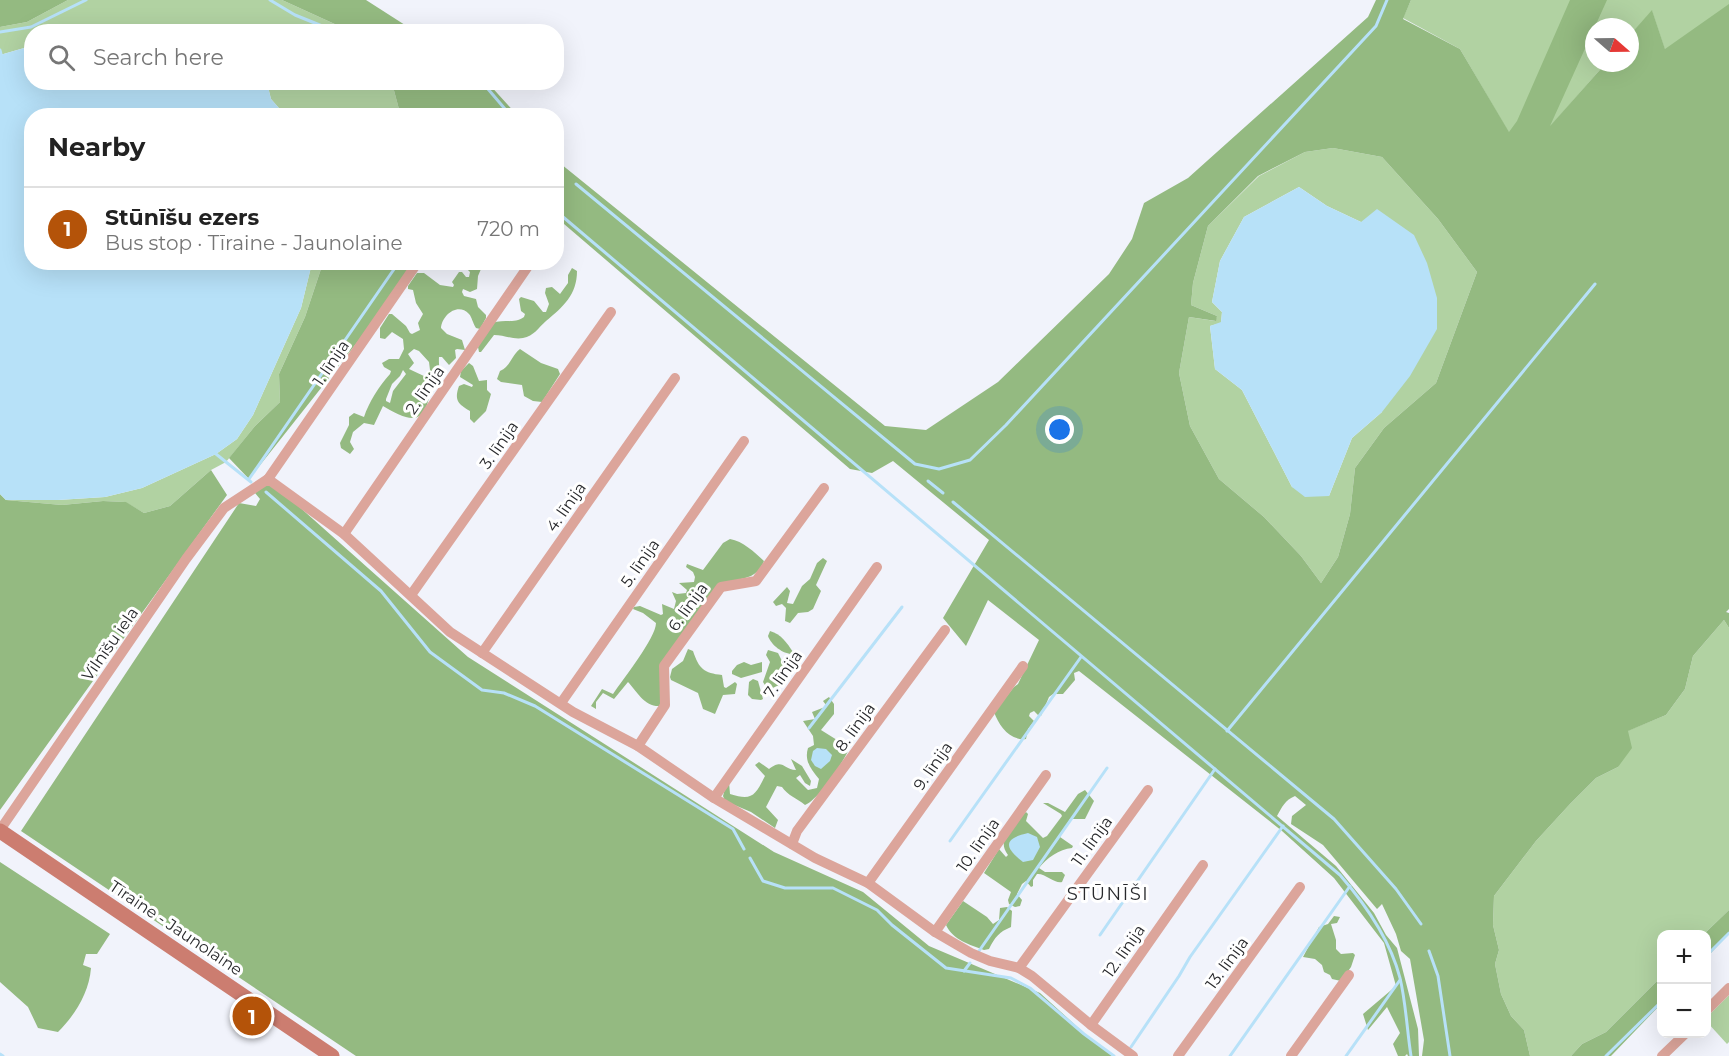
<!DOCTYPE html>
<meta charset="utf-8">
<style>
:root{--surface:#fff;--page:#f2f2f2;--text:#222;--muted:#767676;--line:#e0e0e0;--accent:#b45309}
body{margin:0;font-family:Montserrat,sans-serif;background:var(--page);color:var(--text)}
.controls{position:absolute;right:18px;bottom:18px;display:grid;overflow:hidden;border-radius:12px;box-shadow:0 6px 24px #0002}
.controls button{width:54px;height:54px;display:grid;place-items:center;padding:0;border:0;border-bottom:2px solid var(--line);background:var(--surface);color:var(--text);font:30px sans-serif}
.compass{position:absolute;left:1585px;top:18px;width:54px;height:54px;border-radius:50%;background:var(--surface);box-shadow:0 6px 24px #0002;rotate:110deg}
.you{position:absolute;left:1060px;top:430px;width:21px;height:21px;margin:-15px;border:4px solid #fff;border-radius:50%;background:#1a73e8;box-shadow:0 0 0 9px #1a73e833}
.badge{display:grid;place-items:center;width:39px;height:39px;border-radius:50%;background:var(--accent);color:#fff;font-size:20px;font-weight:700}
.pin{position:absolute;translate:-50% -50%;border:3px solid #fff;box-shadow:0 2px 6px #0006}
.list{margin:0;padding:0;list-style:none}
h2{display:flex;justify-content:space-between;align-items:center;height:78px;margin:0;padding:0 24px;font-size:26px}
h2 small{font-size:20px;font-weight:400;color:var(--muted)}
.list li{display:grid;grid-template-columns:39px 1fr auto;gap:18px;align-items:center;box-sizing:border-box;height:84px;padding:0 24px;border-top:2px solid var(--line)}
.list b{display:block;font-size:22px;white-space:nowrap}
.list p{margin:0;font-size:20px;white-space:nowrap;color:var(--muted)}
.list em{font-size:20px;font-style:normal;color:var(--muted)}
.icon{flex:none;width:33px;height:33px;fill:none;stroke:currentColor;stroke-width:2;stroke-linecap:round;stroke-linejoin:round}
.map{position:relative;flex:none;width:1729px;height:1056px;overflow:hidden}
.search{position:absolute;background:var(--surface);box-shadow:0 6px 24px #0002;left:24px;top:24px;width:540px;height:66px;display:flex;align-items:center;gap:15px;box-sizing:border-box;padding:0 21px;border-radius:24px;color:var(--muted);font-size:22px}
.panel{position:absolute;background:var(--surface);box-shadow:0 6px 24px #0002;left:24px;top:108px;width:540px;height:162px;border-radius:24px}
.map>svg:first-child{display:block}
</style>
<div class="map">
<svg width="1729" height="1056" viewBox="0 0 1729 1056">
<rect width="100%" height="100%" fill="#f1f3fb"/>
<g fill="#b1d2a2" fill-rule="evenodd">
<path d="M 68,0 L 282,0 L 350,31 L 112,32 L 103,27 L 85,31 L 32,32 L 31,46 L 0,55 L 0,27 L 27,22 Z"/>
<path d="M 1411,0 L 1729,0 L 1729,5 L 1665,50 L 1652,11 L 1630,36 L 1630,27 L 1594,27 L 1594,63 L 1606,63 L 1548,129 L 1509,133 L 1460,49 L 1403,18 Z"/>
<path d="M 267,83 L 392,83 L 400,113 L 398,116 L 285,115 L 271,99 Z"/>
<path d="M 1333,148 L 1382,157 L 1438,219 L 1477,272 L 1436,383 L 1384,428 L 1355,468 L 1350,514 L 1338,557 L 1321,583 L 1301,556 L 1264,517 L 1219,479 L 1190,426 L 1179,373 L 1189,317 L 1215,321 L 1217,316 L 1191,305 L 1193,283 L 1208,226 L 1259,176 L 1305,152 ZM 1299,187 L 1327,206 L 1361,222 L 1382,412 L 1352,438 L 1329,496 L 1292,487 L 1242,390 L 1215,369 L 1210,326 L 1221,323 L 1222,312 L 1212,302 L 1220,261 L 1244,217 Z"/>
<path d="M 312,263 L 323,263 L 305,317 L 279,374 L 280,402 L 255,426 L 226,462 L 211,470 L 170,506 L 144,513 L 125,502 L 103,501 L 62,505 L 6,500 L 58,500 L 105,497 L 142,488 L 216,454 L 237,439 L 253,415 L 301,308 Z"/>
<path d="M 1724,620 L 1729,628 L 1729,910 L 1704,934 L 1662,934 L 1661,977 L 1606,1032 L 1582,1044 L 1571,1056 L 1530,1056 L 1524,1030 L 1511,1016 L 1501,994 L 1495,964 L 1499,950 L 1493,925 L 1494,896 L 1536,841 L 1570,804 L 1596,778 L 1618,767 L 1627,731 L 1666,715 L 1685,689 L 1693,656 Z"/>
<path d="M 1729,995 L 1729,1042 L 1727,1044 L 1707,1022 L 1706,1018 Z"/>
</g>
<g fill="#94ba81" fill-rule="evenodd">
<path d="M 0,0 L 68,0 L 27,22 L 0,27 Z"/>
<path d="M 282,0 L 366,0 L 405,25 L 432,31 L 350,31 Z"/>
<path d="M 1376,0 L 1411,0 L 1403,19 L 1460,49 L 1509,132 L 1517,121 L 1570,0 L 1607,0 L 1550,126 L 1606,63 L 1630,63 L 1630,35 L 1652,10 L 1665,49 L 1729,4 L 1729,609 L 1726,612 L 1729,613 L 1729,628 L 1724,620 L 1693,656 L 1685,689 L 1666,715 L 1628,731 L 1632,748 L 1618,767 L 1596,778 L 1570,804 L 1536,841 L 1494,896 L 1493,925 L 1499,950 L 1495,964 L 1501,994 L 1511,1016 L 1524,1030 L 1530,1056 L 1422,1056 L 1424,1040 L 1410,959 L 1401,951 L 1396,934 L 1382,904 L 1377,909 L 1323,845 L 1291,824 L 1292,816 L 1306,805 L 1295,796 C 1285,800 1282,807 1277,816 L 1336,866 L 1374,913 L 1386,935 L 1397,948 L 1418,1029 L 1419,1056 L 1408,1056 L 1407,1054 L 1405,1056 L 1398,1056 L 1393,1044 L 1400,1033 L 1387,1007 L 1368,1030 L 1363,1014 L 1396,986 L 1384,943 L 1334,878 L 1282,831 L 1079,671 L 1074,673 L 1075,680 L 1063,694 L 1053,694 L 1049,697 L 1041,716 L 1039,716 L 1034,711 L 1030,713 L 1029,716 L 1034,721 L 1028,729 L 1026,739 C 1010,741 999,726 994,712 L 1014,687 L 1018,684 L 1039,640 L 988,600 L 966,646 L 943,618 L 989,540 L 893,461 L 872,473 L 850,469 L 557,218 L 556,160 L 885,426 L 926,430 L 998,382 L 1109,274 L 1132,239 L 1144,203 L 1188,178 L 1368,17 ZM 1333,148 L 1382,157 L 1438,219 L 1477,272 L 1436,383 L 1384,428 L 1355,468 L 1350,514 L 1338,557 L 1321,583 L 1301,556 L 1264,517 L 1219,479 L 1190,426 L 1179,373 L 1189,317 L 1216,321 L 1217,316 L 1191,305 L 1193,283 L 1208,226 L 1258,176 L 1305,152 Z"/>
<path d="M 392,83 L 488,83 L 517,115 L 398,115 L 400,113 Z"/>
<path d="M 323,263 L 420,263 L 249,479 L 229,458 L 255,426 L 280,402 L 279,374 L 305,317 Z"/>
<path d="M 466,263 L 493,263 L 481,269 L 478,276 L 477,289 L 470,292 L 463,289 L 462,292 L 464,296 L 476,299 L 478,307 L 486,315 L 486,318 L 480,329 L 476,328 C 473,324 472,317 469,314 C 458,302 442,315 441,328 L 447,334 L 462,340 L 465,350 L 457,349 L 455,350 L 456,358 L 449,365 L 442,357 L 439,357 C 438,372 445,378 430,390 C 426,428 408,421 383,406 L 374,425 L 364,423 L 353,432 L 350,442 L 354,449 L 350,454 L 341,448 L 340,443 L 349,425 L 349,417 L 354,413 L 364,417 C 369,402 379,386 390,374 L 391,371 L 384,367 L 382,363 L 389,359 L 399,359 L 404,349 L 403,339 L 392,332 L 385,339 L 380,338 L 380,328 L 389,314 L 392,314 L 406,326 L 410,333 L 412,334 L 420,330 L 418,323 L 423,314 L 416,303 L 413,290 L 408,289 L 408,286 L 417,273 L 424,273 L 440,285 L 453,287 L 454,285 L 452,282 L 459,272 L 462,272 L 466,277 L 469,277 L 470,272 L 465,267 ZM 414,349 L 419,351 L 429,362 L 430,370 L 426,377 L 409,369 L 414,363 L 408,354 ZM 403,370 L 406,374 L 393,391 L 390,403 L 386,401 L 386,399 L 392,384 L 400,376 Z"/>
<path d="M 572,268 L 577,271 C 577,295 563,307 546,321 C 538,328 534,336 523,338 C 514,340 504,335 494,335 L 481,352 L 479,352 L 478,347 L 492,323 C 504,319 514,324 524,317 L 525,314 L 521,311 L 519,299 L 521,297 L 534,301 L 543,312 L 546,312 L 549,304 L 545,293 L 546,288 L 552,287 L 560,294 L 568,283 L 568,275 Z"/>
<path d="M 520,349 L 541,363 L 558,369 L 560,374 L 542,402 L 533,401 L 524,396 L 522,385 L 501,382 L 497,379 L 500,371 C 511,366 511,356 520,349 Z"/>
<path d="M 469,363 L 473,366 L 479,381 L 487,380 L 487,390 L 491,394 L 486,411 L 474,423 L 470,419 L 470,411 C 458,404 454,400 459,386 L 464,384 L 472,387 L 473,385 L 460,377 L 461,371 Z"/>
<path d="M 211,470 L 227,495 L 0,810 L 0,494 L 6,500 L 62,505 L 103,501 L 126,502 L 144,513 L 170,506 Z"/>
<path d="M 268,479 L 468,657 L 774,852 L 863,892 L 929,946 L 1040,993 L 1094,1042 L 1114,1056 L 356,1056 L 21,831 L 239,503 L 256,506 L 260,499 L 255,493 Z"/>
<path d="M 730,539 C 743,541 754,552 764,561 C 758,577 746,578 732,581 L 661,668 L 660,706 C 645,707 637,692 628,682 L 614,699 L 603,693 L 596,702 L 596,709 L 591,706 L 602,689 L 613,694 C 623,679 656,638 656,623 L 643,613 L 633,609 L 634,607 L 640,606 L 661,615 L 663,614 L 662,604 L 674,609 L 676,601 L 672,592 L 677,594 L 686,593 L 687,590 L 679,583 L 694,582 L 695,577 L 693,572 L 686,567 L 687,564 L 703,570 L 723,543 Z"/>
<path d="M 823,558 L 827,561 L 816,585 L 821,591 L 813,609 L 808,612 L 798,613 L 790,623 L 785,621 L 786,608 L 782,604 L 776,606 L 773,602 L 787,587 L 790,591 L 787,603 L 793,604 L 802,586 L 810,579 L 817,563 Z"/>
<path d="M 770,631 C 781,634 787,643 793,652 L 792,654 C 783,654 771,645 768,636 Z"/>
<path d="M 688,649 L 693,651 C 699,669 704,673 722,675 L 724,687 L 726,688 L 735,682 L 737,684 L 735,694 L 723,695 L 715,714 L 703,709 L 698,693 L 671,680 L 670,677 L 672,669 L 683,661 Z"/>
<path d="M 768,650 L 778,653 L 787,671 L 784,683 L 768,690 L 763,682 L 770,662 L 766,655 Z"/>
<path d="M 744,662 L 751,665 L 762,662 L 762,672 L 741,678 L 732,674 L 732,671 L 737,665 Z"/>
<path d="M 753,679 L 758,681 L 763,699 L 761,700 L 752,699 L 748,695 L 749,682 Z"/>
<path d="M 829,697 L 834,704 L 834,714 L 821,730 L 845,745 L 848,751 C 842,764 818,800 805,805 C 798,799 787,795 782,787 L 777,786 L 766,807 L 778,820 L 775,828 L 751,812 L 725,801 L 723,796 L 726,785 L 729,782 L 730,794 C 752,801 755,796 765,776 L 755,765 L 759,762 L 769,769 C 783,758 783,769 796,770 L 791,759 L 802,766 L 811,781 L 810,786 L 805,783 L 800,775 L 796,778 L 808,790 L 817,788 L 819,779 C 811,769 804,761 808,748 L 814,745 L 813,736 L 803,721 L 815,719 L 812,712 L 825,707 L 826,705 L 823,701 Z"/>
<path d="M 1085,790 L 1094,801 L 1085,819 L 1070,819 L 1060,837 L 1073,846 L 1072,848 C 1059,849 1047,858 1039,868 L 1045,872 L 1062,872 L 1065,875 L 1062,882 C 1055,884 1045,873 1037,874 L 1033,880 L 1033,886 L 1031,887 L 1026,881 L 1022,884 L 1017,894 L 1022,900 L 1020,906 L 1015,907 L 1009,904 L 1008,900 L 1011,892 L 984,873 L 999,849 L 1006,857 L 1008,855 C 996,839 1012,828 1022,815 L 1026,812 L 1028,814 L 1026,821 L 1043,838 L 1047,836 L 1062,816 L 1061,814 L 1043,803 L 1048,803 L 1065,812 L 1078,794 Z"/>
<path d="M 0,862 L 110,934 L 97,954 L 86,954 L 83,965 L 91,968 C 89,993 75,1015 58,1032 L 38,1028 L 28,1007 L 0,982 Z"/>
<path d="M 963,901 L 987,917 L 993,924 L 999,920 L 1000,908 L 1007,907 L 1012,911 L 1011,927 C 999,932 995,937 989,949 L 984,950 C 970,945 953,940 946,925 Z"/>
<path d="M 1729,910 L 1729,934 L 1707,957 L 1706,934 L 1704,934 Z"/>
<path d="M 1334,916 L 1340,917 L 1337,923 L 1331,924 L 1336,940 L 1336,949 L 1341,954 L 1353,953 L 1355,955 L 1351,967 L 1341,981 L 1332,979 L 1330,975 L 1324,972 L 1322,965 L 1315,959 L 1303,957 L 1319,927 L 1328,924 Z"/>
<path d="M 1661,977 L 1661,1004 L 1611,1056 L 1571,1056 L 1582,1044 L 1606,1032 Z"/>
</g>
<g fill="#b7e1f8">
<path d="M 31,46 L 32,82 L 267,83 L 271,99 L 285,115 L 32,116 L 32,262 L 312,263 L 301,308 L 253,415 L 237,439 L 216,454 L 142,488 L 105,497 L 58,500 L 6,500 L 0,494 L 0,55 Z"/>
<path d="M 1299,187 L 1327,206 L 1361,222 L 1377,209 L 1414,235 L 1427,263 L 1437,298 L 1437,329 L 1410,376 L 1382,412 L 1352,438 L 1329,496 L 1305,497 L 1292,487 L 1242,390 L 1215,369 L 1210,326 L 1221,322 L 1222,312 L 1212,302 L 1220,261 L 1244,217 Z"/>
<path d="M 817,748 L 826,749 L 832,755 L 830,761 L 821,769 L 815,766 L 811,760 L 813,751 Z"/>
<path d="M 1028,833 L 1037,837 L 1040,847 L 1033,860 L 1023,862 C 1005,848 1002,839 1028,833 Z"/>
</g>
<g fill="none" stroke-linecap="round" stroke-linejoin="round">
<g stroke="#b7e1f8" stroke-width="3">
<path d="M 270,0 L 295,15 L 337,32"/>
<path d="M 425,30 L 428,32"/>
<path d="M 0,32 L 31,27 L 86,0"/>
<path d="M 0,50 L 1,54"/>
<path d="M 482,82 L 511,116"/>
<path d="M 576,184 L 915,464 L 939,469 L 970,460 L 1006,425 L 1376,26 L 1387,0"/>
<path d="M 556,211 L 1340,875 C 1366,905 1390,939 1400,978 C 1406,1003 1407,1031 1411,1056"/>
<path d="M 216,454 L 251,482"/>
<path d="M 249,479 L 399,262"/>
<path d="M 928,481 L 943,493"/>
<path d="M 266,492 L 381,591 L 430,652 L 482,690 L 504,693 L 535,706 L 733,829 L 744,849"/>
<path d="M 953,502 L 1334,819 L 1396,889 L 1421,924"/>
<path d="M 809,728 L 902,607"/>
<path d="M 1227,731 L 1595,284"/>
<path d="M 950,841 L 1081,657"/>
<path d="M 750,858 L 763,881 L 785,888 L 833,888 L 877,910 L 892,925 L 946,968 L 1011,978 L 1030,988 L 1084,1034 L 1114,1056"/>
<path d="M 1100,935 L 1215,769"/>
<path d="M 979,951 L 1107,768"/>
<path d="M 1429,951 L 1438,976 L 1450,1056"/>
<path d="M 1706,956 L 1729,933"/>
<path d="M 964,971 L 970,963"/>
<path d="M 1131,1047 L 1179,976 L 1190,957 L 1283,826"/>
<path d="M 0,1054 L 3,1056"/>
<path d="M 1230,1056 L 1350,886"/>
<path d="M 1346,1056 L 1400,980"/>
<path d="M 1606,1056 L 1662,1001"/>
</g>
<g stroke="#dca59b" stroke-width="10">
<path d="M 268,479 L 418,262"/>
<path d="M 344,534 L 531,262"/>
<path d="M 411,595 L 611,312"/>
<path d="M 482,653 L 675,378"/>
<path d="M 561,703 L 744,441"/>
<path d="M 638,746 L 665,705 L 664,666 L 721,587 L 756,581 L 824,488"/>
<path d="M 714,798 L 877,567"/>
<path d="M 0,830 L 186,559 L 224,508 L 268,479 L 344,534 L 450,632 L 573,712 L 638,746 L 714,798 L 815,858 L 868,883 L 935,932 L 971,953 L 990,961 L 1019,968 L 1032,976 L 1091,1025 L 1133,1056"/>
<path d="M 792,844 L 797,831 L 945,630"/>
<path d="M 868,883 L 1023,666"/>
<path d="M 935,932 L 1046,775"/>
<path d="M 1019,968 L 1148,790"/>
<path d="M 1706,1011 L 1729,988"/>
<path d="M 1091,1025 L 1203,865"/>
<path d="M 1178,1056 L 1300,887"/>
<path d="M 1291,1056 L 1349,975"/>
<path d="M 1662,1056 L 1685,1034"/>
</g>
<path stroke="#cc7d70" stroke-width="15" d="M 0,831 L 332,1056"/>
</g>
<g text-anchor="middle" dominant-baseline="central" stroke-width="6" stroke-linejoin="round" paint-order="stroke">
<g font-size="16" fill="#28292c" stroke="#fff">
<text transform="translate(331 363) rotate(-56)">1. līnija</text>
<text transform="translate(425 390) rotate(-55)">2. līnija</text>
<text transform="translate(499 445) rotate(-55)">3. līnija</text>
<text transform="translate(566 507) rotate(-55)">4. līnija</text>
<text transform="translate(640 563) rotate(-55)">5. līnija</text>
<text transform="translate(688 607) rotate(-54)">6. līnija</text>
<text transform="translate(110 644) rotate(-55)">Vilnīšu iela</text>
<text transform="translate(783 674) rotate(-55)">7. līnija</text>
<text transform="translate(855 727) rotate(-54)">8. līnija</text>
<text transform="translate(933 766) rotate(-55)">9. līnija</text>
<text transform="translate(1092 841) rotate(-54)">11. līnija</text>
<text transform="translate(978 845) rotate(-55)">10. līnija</text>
<text transform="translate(176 928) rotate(34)">Tīraine - Jaunolaine</text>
<text transform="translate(1124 951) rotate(-55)">12. līnija</text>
<text transform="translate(1227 963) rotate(-54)">13. līnija</text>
</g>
<g font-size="18" letter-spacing="1.5" fill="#28292c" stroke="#fff">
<text x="1108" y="894">STŪNĪŠI</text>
</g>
</g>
</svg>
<div class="controls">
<button>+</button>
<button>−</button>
</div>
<svg class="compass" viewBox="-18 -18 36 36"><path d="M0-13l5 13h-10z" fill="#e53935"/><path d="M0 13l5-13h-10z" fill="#767676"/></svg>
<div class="you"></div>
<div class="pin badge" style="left:252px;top:1016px">1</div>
<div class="search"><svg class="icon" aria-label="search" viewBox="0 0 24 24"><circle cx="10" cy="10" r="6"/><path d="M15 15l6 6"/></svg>Search here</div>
<section class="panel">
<h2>Nearby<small></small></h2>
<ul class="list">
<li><span class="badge">1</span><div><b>Stūnīšu ezers</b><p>Bus stop · Tīraine - Jaunolaine</p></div><em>720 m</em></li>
</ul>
</section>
</div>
